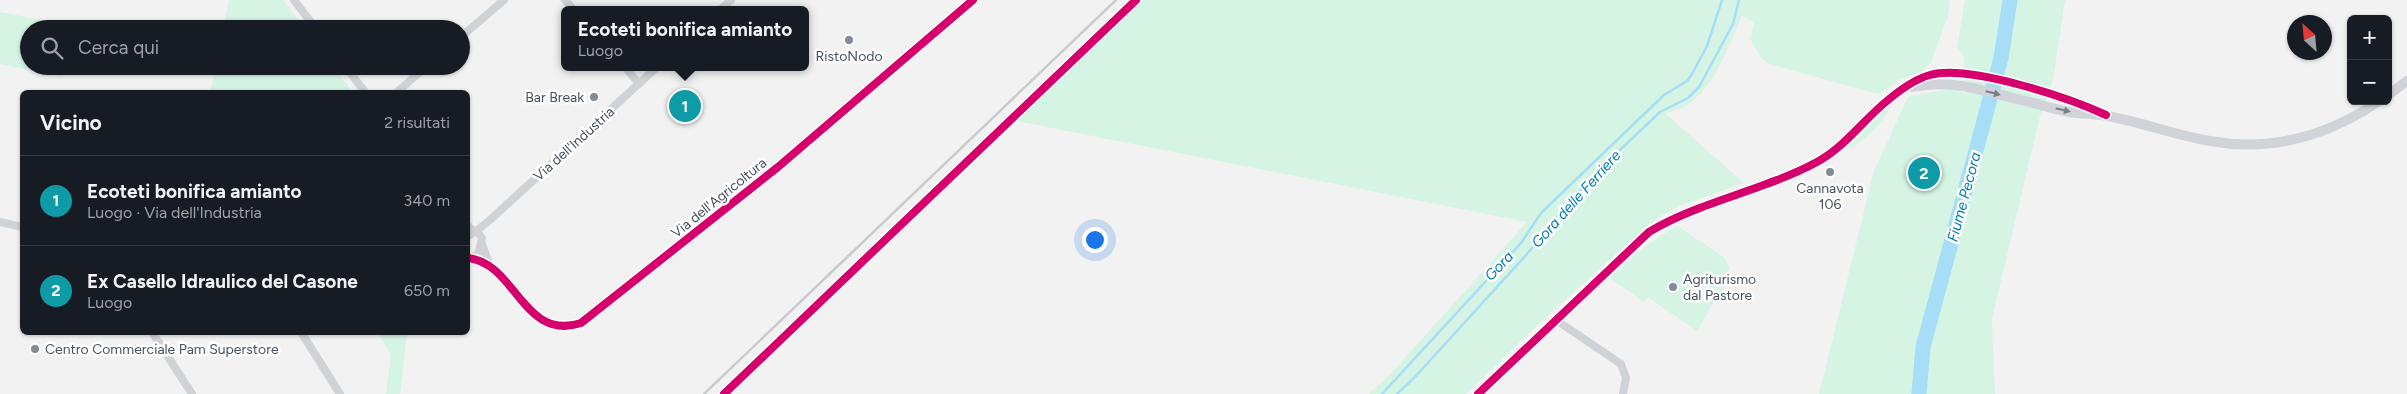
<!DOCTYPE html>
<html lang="it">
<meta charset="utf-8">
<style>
:root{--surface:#171b24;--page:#20242c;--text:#f1f3f6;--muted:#9ea1a6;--line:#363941;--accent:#838a94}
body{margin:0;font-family:Figtree,sans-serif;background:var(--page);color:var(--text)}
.controls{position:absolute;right:15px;top:15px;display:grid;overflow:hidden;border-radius:8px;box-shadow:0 1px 4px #0004}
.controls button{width:45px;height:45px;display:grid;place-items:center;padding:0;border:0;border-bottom:1px solid var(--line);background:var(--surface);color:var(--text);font:25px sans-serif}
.compass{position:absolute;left:2287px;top:15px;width:45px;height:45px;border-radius:50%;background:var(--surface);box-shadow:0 1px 4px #0004;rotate:334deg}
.you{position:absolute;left:1094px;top:239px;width:18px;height:18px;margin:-12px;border:4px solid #fff;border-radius:50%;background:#1a73e8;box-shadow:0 0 0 8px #1a73e833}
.badge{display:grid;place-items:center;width:32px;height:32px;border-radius:50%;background:var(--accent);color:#fff;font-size:16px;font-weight:700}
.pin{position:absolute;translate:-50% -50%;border:2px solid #fff;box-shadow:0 1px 5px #0006}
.popup{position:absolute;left:561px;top:6px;width:248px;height:65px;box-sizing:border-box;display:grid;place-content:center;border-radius:8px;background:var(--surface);filter:drop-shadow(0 1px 4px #0005);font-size:16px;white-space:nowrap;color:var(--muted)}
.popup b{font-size:19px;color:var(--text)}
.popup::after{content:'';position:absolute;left:50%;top:100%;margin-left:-10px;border:10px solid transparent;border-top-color:var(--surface)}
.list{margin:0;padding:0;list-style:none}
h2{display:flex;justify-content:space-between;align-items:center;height:65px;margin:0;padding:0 20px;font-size:21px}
h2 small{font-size:16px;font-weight:400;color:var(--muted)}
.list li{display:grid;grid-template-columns:32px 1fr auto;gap:15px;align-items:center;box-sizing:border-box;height:90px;padding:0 20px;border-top:1px solid var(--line)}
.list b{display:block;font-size:19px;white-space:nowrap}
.list p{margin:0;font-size:16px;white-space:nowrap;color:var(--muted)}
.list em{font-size:16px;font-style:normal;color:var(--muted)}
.icon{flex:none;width:28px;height:28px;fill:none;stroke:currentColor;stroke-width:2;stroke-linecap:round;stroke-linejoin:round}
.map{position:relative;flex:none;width:2407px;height:394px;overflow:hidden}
.search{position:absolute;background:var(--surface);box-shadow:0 1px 4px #0004;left:20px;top:20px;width:450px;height:55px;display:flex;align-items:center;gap:12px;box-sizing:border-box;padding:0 18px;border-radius:28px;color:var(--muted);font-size:19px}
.panel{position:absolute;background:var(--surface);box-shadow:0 1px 4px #0004;left:20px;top:90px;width:450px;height:245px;border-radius:8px}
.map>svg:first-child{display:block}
</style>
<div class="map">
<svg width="2407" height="394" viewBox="0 0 2407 394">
<rect width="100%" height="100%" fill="#f3f2f2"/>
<g fill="#d5f4e3">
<path d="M 229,0 L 283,0 L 305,29 L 223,29 Z"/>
<path d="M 1142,0 L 1950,0 L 1948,16 L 1931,62 L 1923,71 L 1902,79 L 1878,94 L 1769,64 L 1762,59 L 1750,39 L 1754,22 L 1742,16 C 1729,45 1716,84 1690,103 C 1683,109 1674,111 1665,113 L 1744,183 L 1682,205 L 1655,219 L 1547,316 L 1466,394 L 1369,394 L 1395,369 L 1527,222 L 1017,121 Z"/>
<path d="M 1965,0 L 2065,0 L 2053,80 L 2040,116 L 1992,319 L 1995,394 L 1819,394 L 1874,171 L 1908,97 L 1949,89 L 1965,93 L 1964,56 L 1957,47 Z"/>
<path d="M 0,12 L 73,26 L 72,29 L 29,29 L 29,66 L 65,66 L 63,77 L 0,64 Z"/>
<path d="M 216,66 L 333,66 L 353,92 L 210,92 Z"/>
<path d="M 1890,105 C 1886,121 1862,144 1847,149 Z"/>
<path d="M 1677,226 L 1725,258 L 1729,268 L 1728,278 L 1697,331 L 1648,297 L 1644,302 L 1610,278 C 1631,258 1651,240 1677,226 Z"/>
<path d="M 378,333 L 407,333 L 400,394 L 386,394 L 391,354 Z"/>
</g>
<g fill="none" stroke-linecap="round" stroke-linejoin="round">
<g stroke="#a5def6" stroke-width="2.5">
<path d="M 1382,394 L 1521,243 L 1541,213 L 1664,95 L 1687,81 L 1692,74 L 1707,46 L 1722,0"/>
<path d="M 1397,394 L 1414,378 L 1527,254 L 1565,207 L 1603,166 L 1660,112 L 1688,98 L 1699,87 L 1733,24 L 1739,0"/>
</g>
<path stroke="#a5def6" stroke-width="15" d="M 1919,394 L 1923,347 L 2001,58 L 2010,0"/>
<g stroke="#d0d3d5" stroke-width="8">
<path d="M 294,0 L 316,29"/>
<path d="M 565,0 L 574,10"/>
<path d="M 720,10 L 731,0"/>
<path d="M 461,37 L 504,0"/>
<path d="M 345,66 L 365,92"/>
<path d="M 625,67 L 639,84"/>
<path d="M 397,92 L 427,66"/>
<path d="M 0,222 L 22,227"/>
<path d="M 468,226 L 475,232 L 490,220 L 657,67"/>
<path d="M 468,236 L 477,231 L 482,238 L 478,254 L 470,258"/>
<path d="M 482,244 L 490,266"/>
<path d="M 468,258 C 516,263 523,342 581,323 L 778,167 L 973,0"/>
<path d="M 1556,320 L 1621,364 L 1626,378 L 1623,394"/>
<path d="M 152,332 L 192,394"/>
<path d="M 301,332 L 340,394"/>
<path d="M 724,394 L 1136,0"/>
</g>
<g stroke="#d0d3d7" stroke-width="10">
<path d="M 1913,87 C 1952,78 1987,92 2025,101 C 2042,105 2059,111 2076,113 C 2086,114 2097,114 2107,116 C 2141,122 2175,135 2210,141 C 2272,152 2328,136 2379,101"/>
<path d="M 2388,95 L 2407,81"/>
<path d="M 1478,394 L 1649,232 C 1701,201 1763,191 1817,162 C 1846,146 1863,120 1888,100 C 1900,90 1915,79 1930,75 C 1969,64 2069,98 2106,115"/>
</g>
<path stroke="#c8cbcd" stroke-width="2.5" d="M 704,394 L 1116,0"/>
<g stroke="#fff" stroke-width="11">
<g id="cycleway">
<path d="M 468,258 C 516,263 523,342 581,323 L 778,167 L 973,0"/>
<path d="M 724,394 L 1136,0"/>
<path d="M 1478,394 L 1649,232 C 1701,201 1763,191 1817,162 C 1846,146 1863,120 1888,100 C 1900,90 1915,79 1930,75 C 1969,64 2069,98 2106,115"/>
</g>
</g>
<use href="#cycleway" stroke="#d6006c" stroke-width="8"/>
</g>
<defs><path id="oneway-solid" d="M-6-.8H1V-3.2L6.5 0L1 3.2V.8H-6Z" transform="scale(1.25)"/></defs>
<g fill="#767f8a">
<use href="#oneway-solid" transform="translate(1993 93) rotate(14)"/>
<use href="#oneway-solid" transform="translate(2063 110) rotate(13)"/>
</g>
<g fill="#838a94" stroke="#fff" stroke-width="2">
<circle cx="849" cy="40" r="5"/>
<circle cx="594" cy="97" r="5"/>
<circle cx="1830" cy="172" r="5"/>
<circle cx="1673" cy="287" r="5"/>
<circle cx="35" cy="349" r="5"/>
</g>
<g text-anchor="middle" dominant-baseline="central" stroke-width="5" stroke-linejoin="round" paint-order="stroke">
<g font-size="14" fill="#465261" stroke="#fff">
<text x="849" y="56">RistoNodo</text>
<text x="584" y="97" text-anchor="end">Bar Break</text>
<text x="1830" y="188">Cannavota<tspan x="1830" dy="16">106</tspan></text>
<text x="1683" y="279" text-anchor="start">Agriturismo<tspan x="1683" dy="16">dal Pastore</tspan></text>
<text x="45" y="349" text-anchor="start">Centro Commerciale Pam Superstore</text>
</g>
<g font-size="14" fill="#465261" stroke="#fff">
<text transform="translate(574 144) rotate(-42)">Via dell'Industria</text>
<text transform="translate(719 198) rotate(-39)">Via dell'Agricoltura</text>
</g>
<g font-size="15" font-style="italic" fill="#017eb2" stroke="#fff">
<text transform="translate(1964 197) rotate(-75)">Fiume Pecora</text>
<text transform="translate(1576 199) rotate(-48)">Gora delle Ferriere</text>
<text transform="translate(1499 266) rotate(-47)">Gora</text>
</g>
</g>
</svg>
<div class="controls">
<button>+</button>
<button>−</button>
</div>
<svg class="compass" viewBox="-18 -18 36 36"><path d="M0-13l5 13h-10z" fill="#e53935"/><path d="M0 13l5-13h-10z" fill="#9ea1a6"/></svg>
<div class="you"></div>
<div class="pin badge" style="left:685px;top:106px;background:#0f9aa8">1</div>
<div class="popup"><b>Ecoteti bonifica amianto</b>Luogo</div>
<div class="pin badge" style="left:1924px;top:173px;background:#0f9aa8">2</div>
<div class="search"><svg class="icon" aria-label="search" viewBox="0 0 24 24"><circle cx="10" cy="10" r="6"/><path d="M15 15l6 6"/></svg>Cerca qui</div>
<section class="panel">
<h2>Vicino<small>2 risultati</small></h2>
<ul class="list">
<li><span class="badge" style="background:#0f9aa8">1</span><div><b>Ecoteti bonifica amianto</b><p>Luogo · Via dell'Industria</p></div><em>340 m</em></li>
<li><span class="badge" style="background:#0f9aa8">2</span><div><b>Ex Casello Idraulico del Casone</b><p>Luogo</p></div><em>650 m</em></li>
</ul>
</section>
</div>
